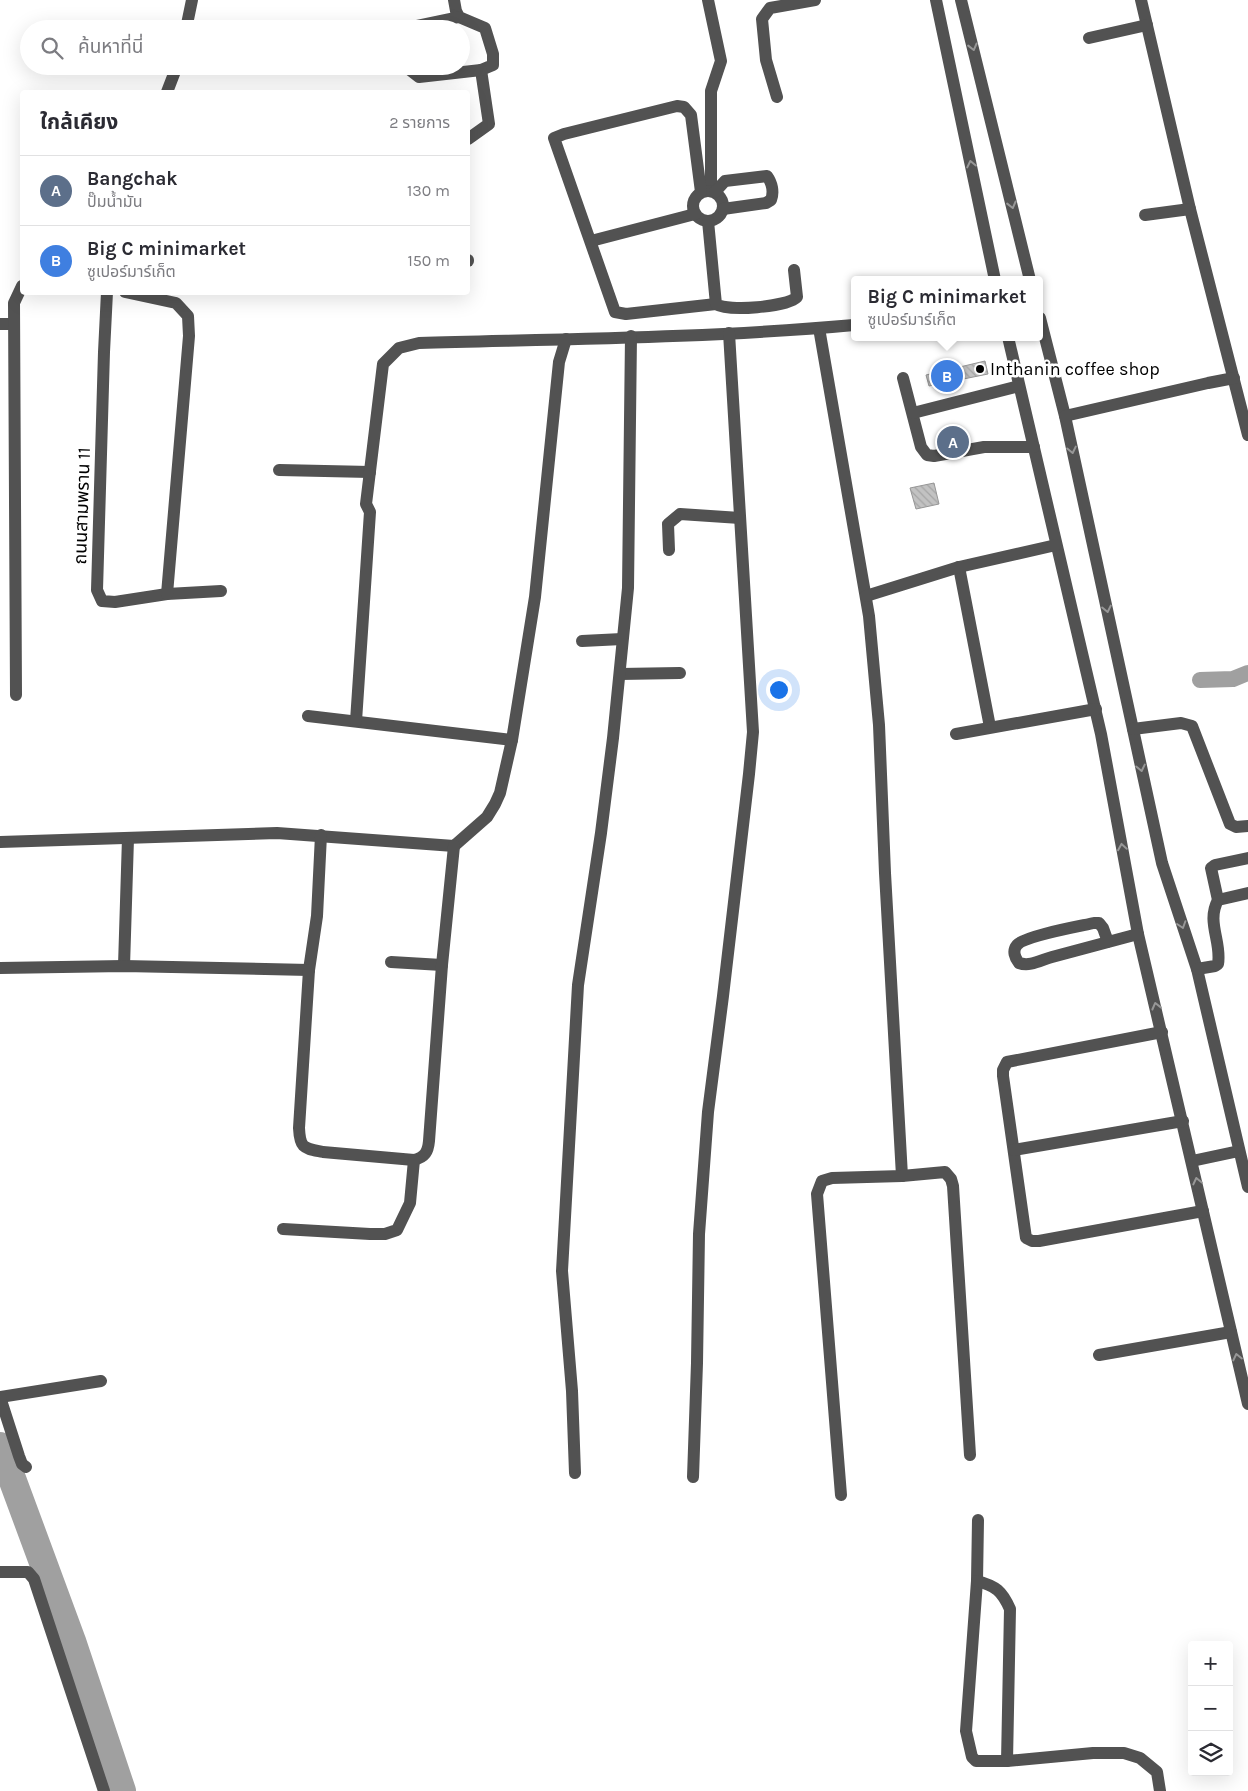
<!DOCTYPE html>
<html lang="th">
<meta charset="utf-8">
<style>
:root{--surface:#fff;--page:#f2f2f3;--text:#2b2b33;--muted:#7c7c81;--line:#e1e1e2;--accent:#000}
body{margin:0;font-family:Karla,"Noto Sans Thai",sans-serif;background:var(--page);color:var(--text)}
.controls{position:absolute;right:15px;bottom:15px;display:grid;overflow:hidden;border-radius:5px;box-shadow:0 5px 20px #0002}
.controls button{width:45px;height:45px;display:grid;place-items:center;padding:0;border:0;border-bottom:1px solid var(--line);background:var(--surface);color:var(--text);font:25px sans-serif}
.you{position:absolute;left:778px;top:689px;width:18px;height:18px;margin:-12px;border:4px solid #fff;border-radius:50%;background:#1a73e8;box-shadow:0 0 0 8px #1a73e833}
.badge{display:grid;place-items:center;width:32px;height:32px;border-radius:50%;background:var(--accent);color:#fff;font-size:16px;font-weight:700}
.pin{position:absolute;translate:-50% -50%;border:2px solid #fff;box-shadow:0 1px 5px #0006}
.popup{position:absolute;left:851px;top:276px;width:192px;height:65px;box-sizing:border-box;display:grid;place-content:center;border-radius:5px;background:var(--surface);filter:drop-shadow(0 1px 4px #0005);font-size:16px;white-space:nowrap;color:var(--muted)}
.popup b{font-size:19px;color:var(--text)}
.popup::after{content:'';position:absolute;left:50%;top:100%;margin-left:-10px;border:10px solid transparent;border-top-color:var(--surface)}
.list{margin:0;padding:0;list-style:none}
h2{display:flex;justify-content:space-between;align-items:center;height:65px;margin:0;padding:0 20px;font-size:21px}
h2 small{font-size:16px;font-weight:400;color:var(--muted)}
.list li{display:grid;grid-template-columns:32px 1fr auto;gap:15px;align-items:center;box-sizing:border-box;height:70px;padding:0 20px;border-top:1px solid var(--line)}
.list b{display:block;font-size:19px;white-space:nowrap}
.list p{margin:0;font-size:16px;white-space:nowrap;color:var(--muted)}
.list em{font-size:16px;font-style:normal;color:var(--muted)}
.icon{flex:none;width:28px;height:28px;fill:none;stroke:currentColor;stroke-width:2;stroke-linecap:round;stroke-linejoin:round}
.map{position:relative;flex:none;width:1248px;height:1791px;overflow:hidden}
.search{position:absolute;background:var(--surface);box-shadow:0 5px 20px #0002;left:20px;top:20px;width:450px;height:55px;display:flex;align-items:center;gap:12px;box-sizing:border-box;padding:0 18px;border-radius:28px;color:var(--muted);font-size:19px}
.panel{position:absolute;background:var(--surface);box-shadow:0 5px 20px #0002;left:20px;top:90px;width:450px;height:205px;border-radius:5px}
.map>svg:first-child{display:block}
</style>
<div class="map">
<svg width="1248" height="1791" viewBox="0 0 1248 1791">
<defs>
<pattern id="building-back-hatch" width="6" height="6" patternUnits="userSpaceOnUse" patternTransform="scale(1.25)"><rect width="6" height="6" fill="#c2c2c2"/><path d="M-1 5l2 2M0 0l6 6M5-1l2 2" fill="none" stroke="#a5a5a5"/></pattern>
</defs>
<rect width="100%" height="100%" fill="#fff"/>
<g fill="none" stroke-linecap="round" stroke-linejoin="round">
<path stroke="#a0a0a0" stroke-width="16" d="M 1200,680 L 1233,679 L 1248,673"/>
<path stroke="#a0a0a0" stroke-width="28" d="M 0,1446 L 72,1641 L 122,1791"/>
</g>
<g fill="url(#building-back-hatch)" stroke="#969696">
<path d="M 985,361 L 988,374 L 929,386 L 926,375 Z"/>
<path d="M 934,483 L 939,504 L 916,509 L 910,488 Z"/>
</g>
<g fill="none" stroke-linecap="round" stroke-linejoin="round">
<g stroke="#525252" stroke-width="12">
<path d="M 454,0 L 456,11 L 459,17 L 485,28 L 493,54 L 493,65 L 481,70 L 489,124 L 468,139"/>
<path d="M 708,0 L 721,61 L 711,91 L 711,190"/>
<path d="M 936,0 L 995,280"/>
<path d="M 961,0 L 1030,280"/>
<path d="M 1141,0 L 1190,209 L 1248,435"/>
<path d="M 186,29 L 192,0"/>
<path d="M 412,29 L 416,26 L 459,17"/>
<path d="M 1089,38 L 1147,25"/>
<path d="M 408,66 L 410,70 L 419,77 L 481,70"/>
<path d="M 167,92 L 177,66"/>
<path d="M 777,97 L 766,60 L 762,19 L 770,8 L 815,0"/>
<circle cx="708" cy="206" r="15"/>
<path d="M 701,192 L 691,115 L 684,107 L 677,106 L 564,134 L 554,138 L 615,312 L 626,314 L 716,304"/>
<path d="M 715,192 L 725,181 L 767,176 C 772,183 774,192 771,200 L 766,203 L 723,209"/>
<path d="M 1145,215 L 1190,209"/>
<path d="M 708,221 L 715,294 L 716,304 C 728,312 787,307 797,297 L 794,270"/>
<path d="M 591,241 L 695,214"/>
<path d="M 468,260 L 468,261"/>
<path d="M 107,292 L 104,352 L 97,590 L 102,601 L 115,602 L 167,594 L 221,591"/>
<path d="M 125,292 L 176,303 L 188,316 L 189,336 L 167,594"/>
<path d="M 1040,318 L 1065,416 L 1162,863 L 1197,969 L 1248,1187"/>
<path d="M 0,324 L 14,324"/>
<path d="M 819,328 L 869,616 L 879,725 L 885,873 L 902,1176"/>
<path d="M 1008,337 L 1101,734 L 1138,934 L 1248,1404"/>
<path d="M 903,378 L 921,447 L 927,455 L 934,456 L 984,447 L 1034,447"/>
<path d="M 913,413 L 1019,386"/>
<path d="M 1065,416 L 1208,383 L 1234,378"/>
<path d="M 279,470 L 370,472"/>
<path d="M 669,550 L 668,524 L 680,514 L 740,518"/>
<path d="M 959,567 L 990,727"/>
<path d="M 866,596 L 959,567 L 1056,545"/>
<path d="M 582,641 L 622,639"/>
<path d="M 620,674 L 680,673"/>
<path d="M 16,695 L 14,303 L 22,286"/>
<path d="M 308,716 L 512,740"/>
<path d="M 356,721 L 370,512 L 366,504 L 383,364 L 399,348 L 419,343 C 564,339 710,338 854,325"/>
<path d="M 1133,729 L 1181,723 L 1192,726 L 1230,824 L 1236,827 L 1248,826"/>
<path d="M 956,734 L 1096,709"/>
<path d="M 0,842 L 277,833 L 454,846 L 487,817 L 495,804 L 500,793 L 512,740 L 535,597 L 559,362 L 566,339"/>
<path d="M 1218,900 L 1211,868 L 1215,865 L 1248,858"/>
<path d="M 1108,942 L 1103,928 L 1099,923 L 1094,923 C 1081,926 1024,936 1017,945 C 1012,951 1015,958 1019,963 C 1030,967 1041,960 1052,957 L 1138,934"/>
<path d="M 391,962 L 442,965"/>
<path d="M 124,966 L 128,838"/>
<path d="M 0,968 L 124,966 L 309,970 L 317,916 L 321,835"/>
<path d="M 1197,969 L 1215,966 L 1218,964 C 1222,942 1206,922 1218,900 L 1248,893"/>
<path d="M 309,970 L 299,1128 C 300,1149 304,1148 323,1152 L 414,1160 C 425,1157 428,1152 429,1141 L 442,965 L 454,846"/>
<path d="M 1162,1032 L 1007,1062 L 1003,1070 L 1003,1076 L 1026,1238 L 1032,1241 L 1039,1241 L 1203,1211"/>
<path d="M 1014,1150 L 1183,1121"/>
<path d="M 1192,1161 L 1239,1151"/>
<path d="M 283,1229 L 370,1234 L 385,1234 L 397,1230 L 410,1203 L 414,1160"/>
<path d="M 1099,1355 L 1231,1332"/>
<path d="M 0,1397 L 101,1381"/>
<path d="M 0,1397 L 19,1456 L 22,1464 L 26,1467"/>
<path d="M 575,1473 L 572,1391 L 562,1271 L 578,985 L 601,833 L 613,738 L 628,588 L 631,336"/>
<path d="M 693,1477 L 697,1363 L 699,1234 L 708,1112 L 723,996 L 749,774 L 753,732 L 729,333"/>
<path d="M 841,1495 L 817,1194 L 822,1181 L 832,1178 L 902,1176 L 945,1172 L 951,1179 L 953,1186 L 970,1455"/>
<path d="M 978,1520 L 977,1581 L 966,1731 L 972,1757 L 976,1761 L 1007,1761 L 1093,1753 L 1124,1753 L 1140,1758 L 1157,1772 L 1160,1791"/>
<path d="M 0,1572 L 28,1572 L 34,1579 L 104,1791"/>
<path d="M 977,1581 C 996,1586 1002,1591 1010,1609 L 1007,1761"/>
</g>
</g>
<defs><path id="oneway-chevron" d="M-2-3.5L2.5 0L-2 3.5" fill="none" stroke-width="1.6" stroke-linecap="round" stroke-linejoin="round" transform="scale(1.25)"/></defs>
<g stroke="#979797">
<use href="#oneway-chevron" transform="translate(973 47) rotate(76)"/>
<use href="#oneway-chevron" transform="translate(971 164) rotate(-102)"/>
<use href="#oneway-chevron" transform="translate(1012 205) rotate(76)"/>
<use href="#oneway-chevron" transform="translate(1072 450) rotate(78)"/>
<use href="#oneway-chevron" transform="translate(1107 609) rotate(78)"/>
<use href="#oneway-chevron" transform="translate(1141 768) rotate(78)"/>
<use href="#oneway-chevron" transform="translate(1122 847) rotate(-99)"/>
<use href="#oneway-chevron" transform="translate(1182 925) rotate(72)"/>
<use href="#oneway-chevron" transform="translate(1156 1006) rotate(-104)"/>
<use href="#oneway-chevron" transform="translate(1197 1181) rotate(-103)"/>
<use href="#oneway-chevron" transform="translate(1237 1357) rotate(-103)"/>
</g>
<circle fill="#000" stroke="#fff" stroke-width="2" cx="980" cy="369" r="5"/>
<g text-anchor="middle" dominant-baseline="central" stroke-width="5" stroke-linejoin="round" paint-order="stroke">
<g font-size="18" fill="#000" stroke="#fff" text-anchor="start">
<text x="990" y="369">Inthanin coffee shop</text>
</g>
<g font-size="18" fill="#000" stroke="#fff">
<text transform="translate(82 506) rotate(-88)">ถนนสามพราน 11</text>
</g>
</g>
</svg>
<div class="controls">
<button>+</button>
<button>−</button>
<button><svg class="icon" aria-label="layers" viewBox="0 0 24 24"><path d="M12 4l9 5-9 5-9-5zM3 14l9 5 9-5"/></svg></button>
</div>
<div class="you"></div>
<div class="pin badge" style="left:953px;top:442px;background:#5c6f8a">A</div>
<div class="pin badge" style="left:947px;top:376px;background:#3f7fe0">B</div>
<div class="popup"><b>Big C minimarket</b>ซูเปอร์มาร์เก็ต</div>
<div class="search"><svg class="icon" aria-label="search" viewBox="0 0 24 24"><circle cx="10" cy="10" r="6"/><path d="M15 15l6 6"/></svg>ค้นหาที่นี่</div>
<section class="panel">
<h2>ใกล้เคียง<small>2 รายการ</small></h2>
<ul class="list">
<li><span class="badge" style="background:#5c6f8a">A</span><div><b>Bangchak</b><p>ปั๊มน้ำมัน</p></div><em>130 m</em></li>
<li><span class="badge" style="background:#3f7fe0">B</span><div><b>Big C minimarket</b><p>ซูเปอร์มาร์เก็ต</p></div><em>150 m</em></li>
</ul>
</section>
</div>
